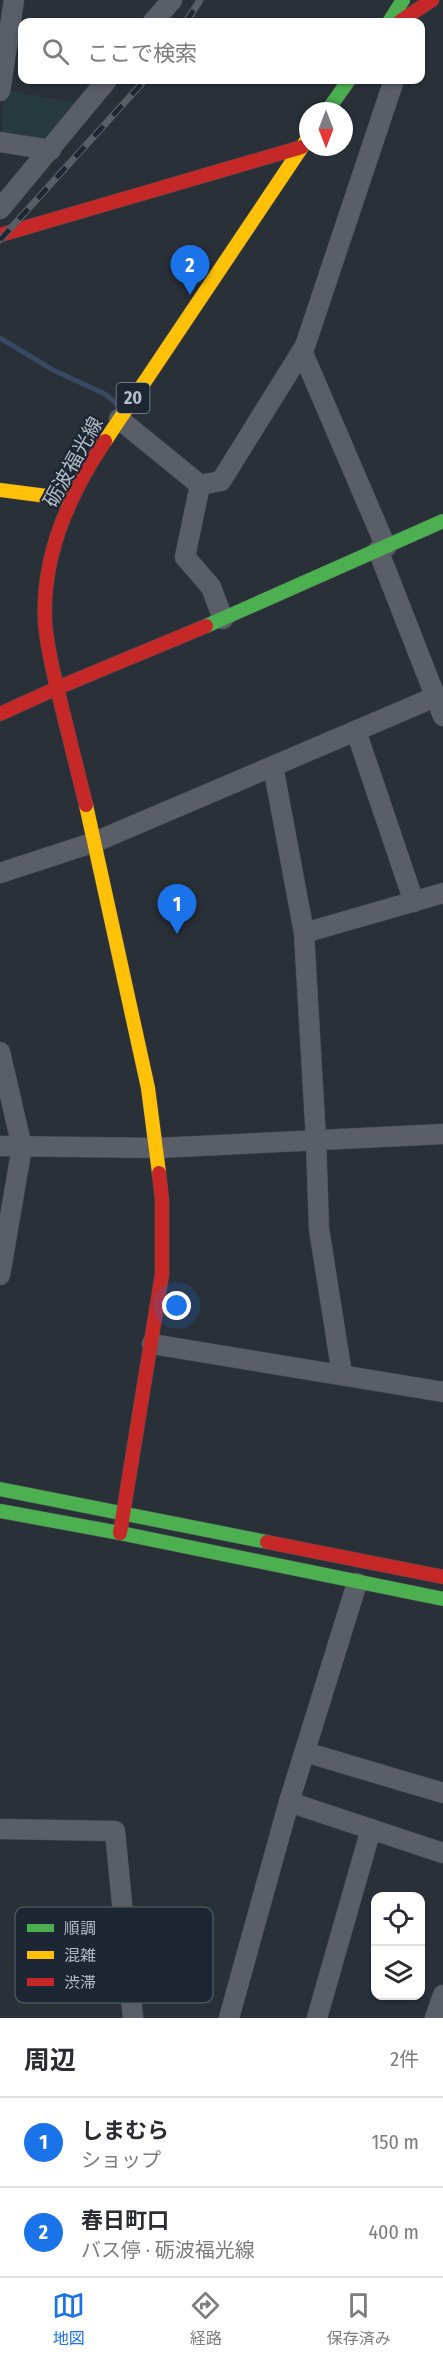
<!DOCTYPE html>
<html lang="ja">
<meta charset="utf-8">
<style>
:root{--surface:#fff;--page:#f2f2f3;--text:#2b2b33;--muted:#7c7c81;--line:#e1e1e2;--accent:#1a73e8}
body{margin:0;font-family:"Fira Sans Condensed","Noto Sans JP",sans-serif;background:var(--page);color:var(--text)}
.controls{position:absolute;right:18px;bottom:18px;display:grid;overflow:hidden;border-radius:12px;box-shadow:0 2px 4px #0004}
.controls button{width:54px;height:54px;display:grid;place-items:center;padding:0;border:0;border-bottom:2px solid var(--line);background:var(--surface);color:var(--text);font:30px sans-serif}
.compass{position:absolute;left:299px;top:102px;width:54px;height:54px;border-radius:50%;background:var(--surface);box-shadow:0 2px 4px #0004;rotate:180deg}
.you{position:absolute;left:177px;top:1306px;width:21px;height:21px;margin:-15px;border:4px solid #fff;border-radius:50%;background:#1a73e8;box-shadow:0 0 0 9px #1a73e833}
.badge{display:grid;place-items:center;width:39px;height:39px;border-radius:50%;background:var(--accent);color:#fff;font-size:20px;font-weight:700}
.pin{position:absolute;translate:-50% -50px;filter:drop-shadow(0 2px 3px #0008)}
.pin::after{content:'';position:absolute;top:32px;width:21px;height:18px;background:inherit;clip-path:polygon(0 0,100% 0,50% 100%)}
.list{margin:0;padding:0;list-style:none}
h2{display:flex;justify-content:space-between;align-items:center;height:78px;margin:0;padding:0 24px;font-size:26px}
h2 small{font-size:20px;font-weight:400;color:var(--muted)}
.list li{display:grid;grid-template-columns:39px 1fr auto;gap:18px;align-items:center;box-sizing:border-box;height:90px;padding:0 24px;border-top:2px solid var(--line)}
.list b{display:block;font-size:22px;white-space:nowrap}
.list p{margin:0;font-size:20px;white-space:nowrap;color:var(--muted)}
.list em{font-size:20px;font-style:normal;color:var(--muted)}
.icon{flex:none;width:33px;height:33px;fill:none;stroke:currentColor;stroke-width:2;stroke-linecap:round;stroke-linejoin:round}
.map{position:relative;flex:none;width:443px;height:2018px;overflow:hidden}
.search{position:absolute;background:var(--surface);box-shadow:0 2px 4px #0004;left:18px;right:18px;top:18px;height:66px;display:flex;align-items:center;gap:15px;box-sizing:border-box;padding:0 21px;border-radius:12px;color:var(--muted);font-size:22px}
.sheet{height:258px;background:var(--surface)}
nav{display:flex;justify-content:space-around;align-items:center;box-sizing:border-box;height:84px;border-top:2px solid var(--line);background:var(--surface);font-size:16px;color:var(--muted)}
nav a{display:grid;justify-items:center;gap:3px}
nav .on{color:var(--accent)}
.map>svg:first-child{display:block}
</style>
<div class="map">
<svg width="443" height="2018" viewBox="0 0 443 2018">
<rect width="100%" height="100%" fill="#2a3038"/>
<path fill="#273a3e" d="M 6,90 L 79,104 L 52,141 L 3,135 C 0,122 3,104 6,90 Z"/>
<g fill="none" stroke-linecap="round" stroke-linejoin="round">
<path stroke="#384963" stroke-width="5" d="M 0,338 L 53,370 L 105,394 L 117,404"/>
<g stroke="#484c53" stroke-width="21">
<g id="street">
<path d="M 153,22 L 172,0"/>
<path d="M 0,91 L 14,0"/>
<path d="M 0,142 L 51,150"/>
<path d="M 0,209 L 107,80"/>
<path d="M 302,351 L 386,547"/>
<path d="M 119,419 L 200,485 L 221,481 L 305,346 L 394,80"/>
<path d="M 200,485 L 185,557 L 211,587 L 223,619"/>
<path d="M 378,550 L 443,716"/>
<path d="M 356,731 L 414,902"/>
<path d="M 273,766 L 304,933 L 316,1140 L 319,1229 L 342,1374"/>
<path d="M 0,873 L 95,842 L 435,697 L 443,697"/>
<path d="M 304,933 L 443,893"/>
<path d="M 0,1052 L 22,1147 L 0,1275"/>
<path d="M 0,1146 L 157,1148 L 443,1134"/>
<path d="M 152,1344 L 443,1392"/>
<path d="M 305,1752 L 443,1793"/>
<path d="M 289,1802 L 443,1853"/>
<path d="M 0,1829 L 115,1831 L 133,2018"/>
<path d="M 229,2018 L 289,1802 L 357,1583"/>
<path d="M 317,2018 L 371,1829"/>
<path d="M 435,2018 L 443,1995"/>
</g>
</g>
<g stroke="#484c53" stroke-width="15">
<g id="fast">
<path d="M 389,22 L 403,0"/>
<path d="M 327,111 L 349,80"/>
<path d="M 206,626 L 443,521"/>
<path d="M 0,1489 L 267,1542"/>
<path d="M 0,1511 L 120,1533 L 443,1599"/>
</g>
</g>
<g stroke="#484c53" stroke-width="15">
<g id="slow">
<path d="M 105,441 L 308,138"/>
<path d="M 0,490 L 70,499"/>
<path d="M 86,805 L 148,1088 L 159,1173"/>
</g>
</g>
<g stroke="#484c53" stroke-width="15">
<g id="jam">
<path d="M 399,22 L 432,0"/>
<path d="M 0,235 L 302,147"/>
<path d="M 0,714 L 57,688 C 52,665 46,644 45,620 C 42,556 70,493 105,441"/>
<path d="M 86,805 L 57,688 L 206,626"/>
<path d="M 120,1533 L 162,1274 L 162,1200 L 159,1173"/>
<path d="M 267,1542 L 443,1577"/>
</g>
</g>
<use href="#street" stroke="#5a5e66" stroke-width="20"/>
<use href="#fast" stroke="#4caf50" stroke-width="14"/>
<use href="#slow" stroke="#ffc107" stroke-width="14"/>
<use href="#jam" stroke="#c62828" stroke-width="14"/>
<g stroke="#595d64" stroke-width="7">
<g id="rail">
<path d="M 186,22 L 200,0"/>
<path d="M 0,240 L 145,80"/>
</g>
</g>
<use href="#rail" stroke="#1d2633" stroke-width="4.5" stroke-dasharray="14" stroke-linecap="butt"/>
</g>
<g text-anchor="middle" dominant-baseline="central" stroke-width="4.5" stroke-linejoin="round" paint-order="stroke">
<rect fill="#1d2633" stroke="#878f9c" stroke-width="1.5" x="116.5" y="383" width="33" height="30" rx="4.5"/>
<g font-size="18" font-weight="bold" fill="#b4bcc9">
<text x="133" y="398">20</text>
</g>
<g font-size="20" fill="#b4bcc9" stroke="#1d2633">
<text transform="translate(73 462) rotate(-61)">砺波福光線</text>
</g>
</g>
<rect x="15" y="1907" width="198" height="96" rx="9" fill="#1d2633" stroke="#4a5360" stroke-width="1.5"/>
<rect x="27" y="1924" width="27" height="8" fill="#4caf50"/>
<rect x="27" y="1951" width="27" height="8" fill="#ffc107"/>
<rect x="27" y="1978" width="27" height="8" fill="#c62828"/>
<g font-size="16" fill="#b4bcc9">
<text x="64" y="1934">順調</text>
<text x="64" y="1961">混雑</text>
<text x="64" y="1988">渋滞</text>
</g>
</svg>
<div class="controls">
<button><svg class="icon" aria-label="locate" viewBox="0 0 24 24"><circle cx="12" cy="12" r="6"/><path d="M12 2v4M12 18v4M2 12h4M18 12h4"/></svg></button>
<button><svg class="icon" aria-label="layers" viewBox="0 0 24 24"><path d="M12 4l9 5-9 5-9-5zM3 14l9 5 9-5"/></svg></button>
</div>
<svg class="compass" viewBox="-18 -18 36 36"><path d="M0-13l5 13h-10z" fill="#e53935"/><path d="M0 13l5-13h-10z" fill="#7c7c81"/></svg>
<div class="you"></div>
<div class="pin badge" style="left:177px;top:934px">1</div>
<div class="pin badge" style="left:190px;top:295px">2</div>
<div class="search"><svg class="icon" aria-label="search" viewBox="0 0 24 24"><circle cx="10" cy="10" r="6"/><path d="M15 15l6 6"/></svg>ここで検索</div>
</div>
<section class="sheet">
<h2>周辺<small>2件</small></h2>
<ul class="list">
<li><span class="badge">1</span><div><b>しまむら</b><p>ショップ</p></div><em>150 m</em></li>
<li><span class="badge">2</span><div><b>春日町口</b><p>バス停 · 砺波福光線</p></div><em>400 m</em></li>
</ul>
</section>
<nav>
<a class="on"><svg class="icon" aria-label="map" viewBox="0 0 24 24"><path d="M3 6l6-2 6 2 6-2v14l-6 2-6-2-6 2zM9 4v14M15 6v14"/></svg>地図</a>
<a><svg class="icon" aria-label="directions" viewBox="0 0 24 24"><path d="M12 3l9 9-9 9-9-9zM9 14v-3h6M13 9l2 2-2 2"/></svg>経路</a>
<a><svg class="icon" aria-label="saved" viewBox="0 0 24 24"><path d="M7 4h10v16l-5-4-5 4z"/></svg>保存済み</a>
</nav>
